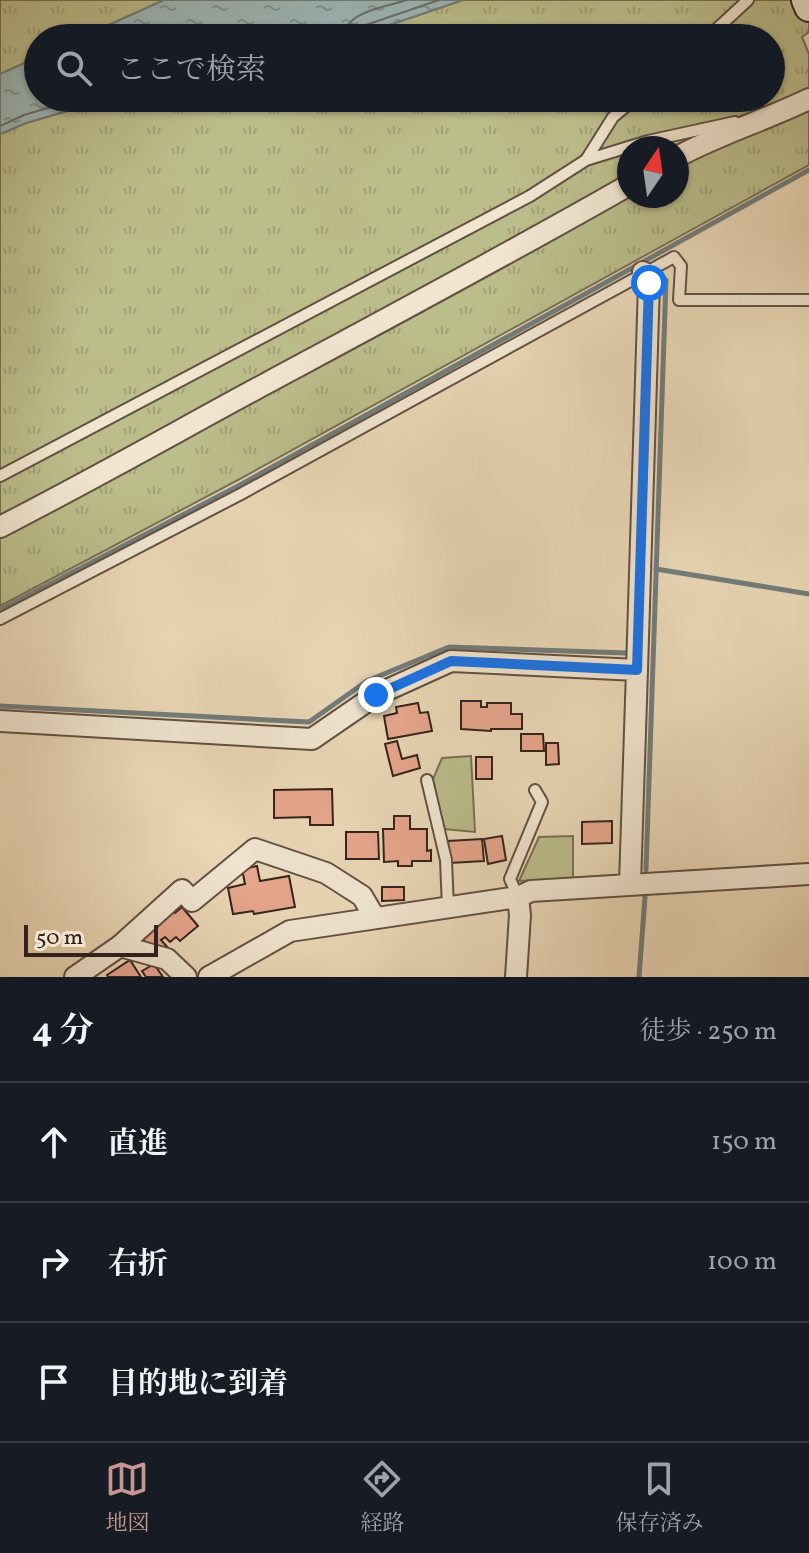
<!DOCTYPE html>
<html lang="ja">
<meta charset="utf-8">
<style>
:root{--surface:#171b24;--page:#242831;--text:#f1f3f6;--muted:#9ea1a6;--line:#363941;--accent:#c59692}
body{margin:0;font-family:Vollkorn,"Noto Serif JP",serif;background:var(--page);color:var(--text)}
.compass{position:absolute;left:617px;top:136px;width:72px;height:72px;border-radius:50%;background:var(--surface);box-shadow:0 2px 6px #0004;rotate:13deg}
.scale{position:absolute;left:24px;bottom:20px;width:134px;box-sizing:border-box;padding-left:8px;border:4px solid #34231d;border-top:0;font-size:22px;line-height:28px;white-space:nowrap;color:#34231d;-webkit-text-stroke:6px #f1e5d0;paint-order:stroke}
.stop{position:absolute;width:24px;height:24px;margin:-18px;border:6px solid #1a73e8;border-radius:50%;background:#fff}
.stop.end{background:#1a73e8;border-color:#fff;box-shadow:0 2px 8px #0008}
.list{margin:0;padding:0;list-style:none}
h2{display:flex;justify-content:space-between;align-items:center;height:104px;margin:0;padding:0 32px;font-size:34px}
h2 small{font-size:26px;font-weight:400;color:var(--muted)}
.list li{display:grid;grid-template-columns:52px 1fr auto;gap:24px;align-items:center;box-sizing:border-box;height:120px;padding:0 32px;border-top:2px solid var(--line)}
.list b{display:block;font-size:30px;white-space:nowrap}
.list em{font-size:26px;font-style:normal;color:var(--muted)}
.icon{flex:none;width:44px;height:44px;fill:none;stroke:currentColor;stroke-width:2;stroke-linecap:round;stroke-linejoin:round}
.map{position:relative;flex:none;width:809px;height:977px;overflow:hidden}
.search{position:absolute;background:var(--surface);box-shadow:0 2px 6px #0004;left:24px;right:24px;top:24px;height:88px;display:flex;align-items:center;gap:20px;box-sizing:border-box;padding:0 28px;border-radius:44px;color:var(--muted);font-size:30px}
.sheet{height:464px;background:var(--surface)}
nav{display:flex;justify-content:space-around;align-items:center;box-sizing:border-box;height:112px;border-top:2px solid var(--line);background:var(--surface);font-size:22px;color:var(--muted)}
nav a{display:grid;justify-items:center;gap:4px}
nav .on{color:var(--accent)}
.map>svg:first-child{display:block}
</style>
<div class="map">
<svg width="809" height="977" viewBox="0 0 809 977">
<defs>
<pattern id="grass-tufts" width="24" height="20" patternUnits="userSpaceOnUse" patternTransform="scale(2)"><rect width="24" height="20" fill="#bbbd8b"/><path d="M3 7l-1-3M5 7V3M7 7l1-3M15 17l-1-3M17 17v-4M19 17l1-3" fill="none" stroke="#a1a278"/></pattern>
<pattern id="water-ripples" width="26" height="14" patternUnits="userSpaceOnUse" patternTransform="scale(2)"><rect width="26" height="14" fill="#9cb7b8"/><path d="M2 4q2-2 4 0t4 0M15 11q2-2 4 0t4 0" fill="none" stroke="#809495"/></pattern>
</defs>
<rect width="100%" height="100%" fill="#ead7b6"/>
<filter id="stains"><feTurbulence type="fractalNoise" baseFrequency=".0025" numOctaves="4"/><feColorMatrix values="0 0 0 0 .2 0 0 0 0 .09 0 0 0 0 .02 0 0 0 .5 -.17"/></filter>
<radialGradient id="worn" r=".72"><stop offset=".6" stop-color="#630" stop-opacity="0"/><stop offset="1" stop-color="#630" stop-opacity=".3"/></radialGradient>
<g fill="url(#grass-tufts)" stroke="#787054" stroke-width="2" fill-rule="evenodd">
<path d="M 0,0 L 164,0 L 80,38 L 38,38 L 38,57 L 0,74 Z"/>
<path d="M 463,0 L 809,0 L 809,32 L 802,37 L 809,54 L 809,165 L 238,480 L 0,606 L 0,134 L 26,123 L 101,101 L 179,98 L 771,98 L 771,38 L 351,38 ZM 629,148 L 677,148 L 677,196 L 629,196 Z"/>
</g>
<g fill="#bbbd8b" stroke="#787054" stroke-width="2">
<path d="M 471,756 L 475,832 L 444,829 L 433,779 L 442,758 Z"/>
<path d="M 573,836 L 573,878 L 519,881 L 539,837 Z"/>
</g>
<g fill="url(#water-ripples)" stroke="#727c7a" stroke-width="2">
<path d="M 164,0 L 463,0 L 351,38 L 80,38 Z"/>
<path d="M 38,57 L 38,98 L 179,98 L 101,101 L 26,123 L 0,134 L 0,74 Z"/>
</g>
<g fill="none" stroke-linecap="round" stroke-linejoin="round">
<g stroke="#686d6a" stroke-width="2">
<path d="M 343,38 C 345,11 386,7 407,0"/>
<path d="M 354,38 L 355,31 L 360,27 L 439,0"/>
<path d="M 0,126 L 24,115 L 82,98"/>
</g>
<g stroke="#727c7a" stroke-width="5">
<path d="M 656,569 L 809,594"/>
<path d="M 0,610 L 238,486 L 809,170"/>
<path d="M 0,706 L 309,722 L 367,681 L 449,647 L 626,653"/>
<path d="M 646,870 L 666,280"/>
<path d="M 639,977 L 645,897"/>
</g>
</g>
<g fill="#e7a68d" stroke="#34231d" stroke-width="2">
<path d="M 461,701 L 481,701 L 481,707 L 487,707 L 487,703 L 511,703 L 511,714 L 522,714 L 522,729 L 491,729 L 491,731 L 461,729 Z"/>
<path d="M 418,703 L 420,713 L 428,712 L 432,731 L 388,739 L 384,716 L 397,713 L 396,707 Z"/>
<path d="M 521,734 L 543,734 L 544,751 L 521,751 Z"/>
<path d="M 397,741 L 402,759 L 417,755 L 420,768 L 393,776 L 385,744 Z"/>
<path d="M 546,743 L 558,743 L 559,764 L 546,765 Z"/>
<rect x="476" y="757" width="16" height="22"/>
<path d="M 332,789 L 333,825 L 310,825 L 310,817 L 274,818 L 274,790 Z"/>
<path d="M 394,816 L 410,816 L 410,829 L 427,829 L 427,851 L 431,850 L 431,861 L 412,861 L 412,866 L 398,866 L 398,861 L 384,862 L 383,829 L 394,829 Z"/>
<path d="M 612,821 L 612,843 L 582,844 L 582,822 Z"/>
<path d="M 346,832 L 378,832 L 379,859 L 346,859 Z"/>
<path d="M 502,836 L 506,860 L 488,864 L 484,839 Z"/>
<path d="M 482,839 L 484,861 L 450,863 L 448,841 Z"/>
<path d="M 257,866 L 260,881 L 289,876 L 295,907 L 254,914 L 253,911 L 233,914 L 228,888 L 245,884 L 242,869 Z"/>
<path d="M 382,887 L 404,887 L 404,900 L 382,901 Z"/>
<path d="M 182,907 L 198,926 L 180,941 L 176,937 L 170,942 L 165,937 L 161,940 L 170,950 L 164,954 L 156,944 L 151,949 L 141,937 L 172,910 L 175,913 Z"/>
<path d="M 130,960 L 141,977 L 108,977 L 107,975 Z"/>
<path d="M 154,964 L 163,977 L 146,977 L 142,971 Z"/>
</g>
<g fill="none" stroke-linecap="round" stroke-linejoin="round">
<g stroke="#625043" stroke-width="14">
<g id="service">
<path d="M 707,38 L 748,0"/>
<path d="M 586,160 L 613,117 L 636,98"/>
<path d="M 0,476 L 530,196 L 586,160 L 648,141 L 735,122"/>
<path d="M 0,619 L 241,494 L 674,257 L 681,266 L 679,300 L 809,300"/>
<path d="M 427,780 L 446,860 L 448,908"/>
<path d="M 518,897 L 510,879 L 542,802 L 535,790"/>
</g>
</g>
<g stroke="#625043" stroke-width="24">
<g id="minor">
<path d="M 677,157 C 719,134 766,120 809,99"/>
<path d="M 0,527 C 90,481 178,431 267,383 C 388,318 510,253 629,185"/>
<path d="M 637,670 L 649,283 L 643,272"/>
<path d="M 0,721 L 312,739 L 376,695 L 451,661 L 637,670 L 630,884"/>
<path d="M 120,946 L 167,959 L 186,977"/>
<path d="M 75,977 L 120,946 L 182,890 L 192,901 L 255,849 L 326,873 L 362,896 L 375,918"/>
<path d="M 209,977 L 290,931 L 518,897 L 531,891 L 809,874"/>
<path d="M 516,977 L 520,915 L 518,897"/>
</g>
</g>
<g stroke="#34231d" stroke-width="32">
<path id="secondary" d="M 806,0 L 809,7"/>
</g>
<use href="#service" stroke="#f1e5d0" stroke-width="10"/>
<use href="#minor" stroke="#f1e5d0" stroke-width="20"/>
<use href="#secondary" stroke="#f1e5d0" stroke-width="28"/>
</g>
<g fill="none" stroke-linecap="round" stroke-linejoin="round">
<path stroke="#1a73e8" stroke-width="10" d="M 376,695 L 451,661 L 637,670 L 649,283"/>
</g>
<rect width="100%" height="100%" filter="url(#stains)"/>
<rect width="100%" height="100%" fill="url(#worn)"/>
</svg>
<svg class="compass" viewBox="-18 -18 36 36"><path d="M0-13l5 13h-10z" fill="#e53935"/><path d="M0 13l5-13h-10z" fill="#9ea1a6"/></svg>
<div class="scale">50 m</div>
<div class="stop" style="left:649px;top:283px"></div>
<div class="stop end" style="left:376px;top:695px"></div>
<div class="search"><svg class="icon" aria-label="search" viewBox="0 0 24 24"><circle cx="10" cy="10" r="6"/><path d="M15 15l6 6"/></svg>ここで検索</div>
</div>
<section class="sheet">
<h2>4 分<small>徒歩 · 250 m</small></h2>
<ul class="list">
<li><svg class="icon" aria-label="ahead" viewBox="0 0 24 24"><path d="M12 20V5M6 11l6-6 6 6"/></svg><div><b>直進</b></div><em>150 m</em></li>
<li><svg class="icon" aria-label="right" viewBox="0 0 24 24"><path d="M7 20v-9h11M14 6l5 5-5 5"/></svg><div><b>右折</b></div><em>100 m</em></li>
<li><svg class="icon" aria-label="arrive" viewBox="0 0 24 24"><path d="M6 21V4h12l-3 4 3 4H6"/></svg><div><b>目的地に到着</b></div></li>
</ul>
</section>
<nav>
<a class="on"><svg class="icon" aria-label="map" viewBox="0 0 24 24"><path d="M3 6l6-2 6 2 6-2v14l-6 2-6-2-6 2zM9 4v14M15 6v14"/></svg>地図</a>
<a><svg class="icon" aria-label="directions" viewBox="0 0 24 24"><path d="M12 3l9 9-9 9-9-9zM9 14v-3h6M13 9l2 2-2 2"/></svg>経路</a>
<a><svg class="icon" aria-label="saved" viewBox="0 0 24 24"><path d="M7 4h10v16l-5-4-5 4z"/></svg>保存済み</a>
</nav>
